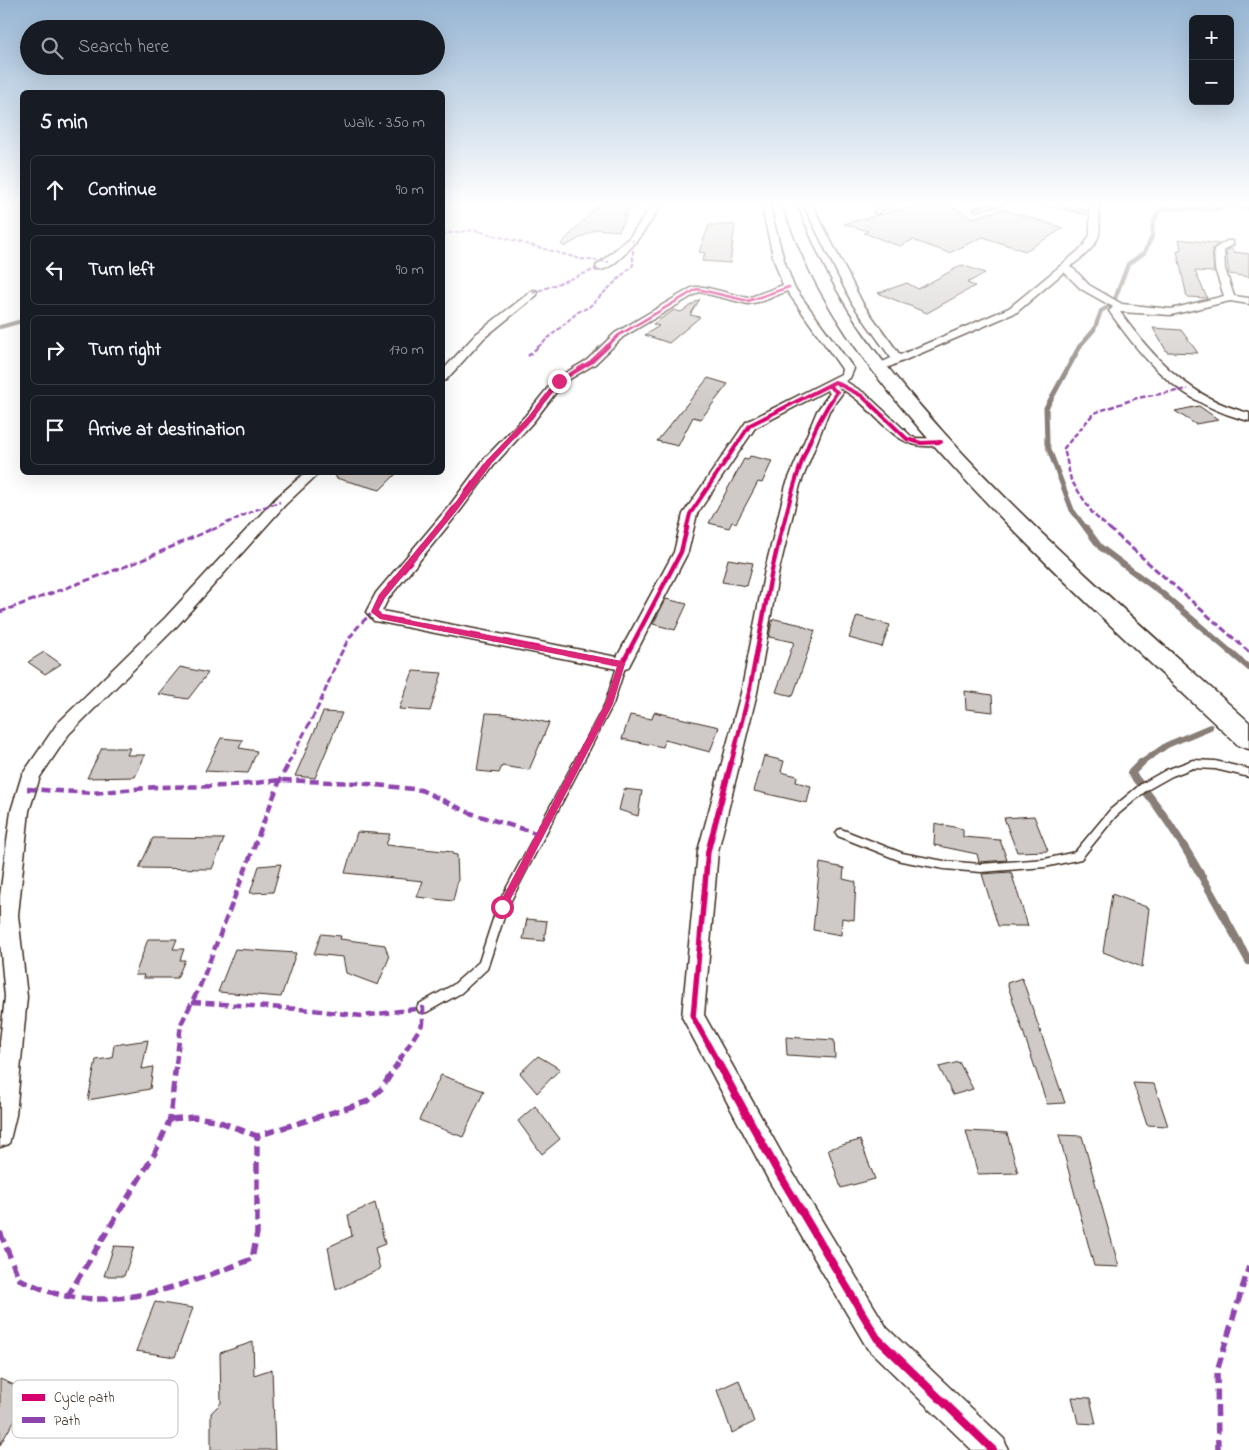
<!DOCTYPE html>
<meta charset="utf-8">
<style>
:root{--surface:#171b24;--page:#242831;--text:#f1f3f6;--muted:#9ea1a6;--line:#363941}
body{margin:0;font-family:"Indie Flower",sans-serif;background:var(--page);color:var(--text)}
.controls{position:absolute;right:15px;top:15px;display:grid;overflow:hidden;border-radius:8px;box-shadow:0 5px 20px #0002}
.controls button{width:45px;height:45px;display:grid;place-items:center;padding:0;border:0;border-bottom:1px solid var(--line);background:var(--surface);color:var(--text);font:25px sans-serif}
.stop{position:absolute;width:15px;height:15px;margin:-11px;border:4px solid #db2777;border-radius:50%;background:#fff}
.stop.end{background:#db2777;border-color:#fff;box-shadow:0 1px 5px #0008}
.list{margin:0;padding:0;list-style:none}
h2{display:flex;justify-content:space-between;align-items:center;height:65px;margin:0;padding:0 20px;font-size:21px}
h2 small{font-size:16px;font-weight:400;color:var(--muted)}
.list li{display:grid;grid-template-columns:32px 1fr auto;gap:15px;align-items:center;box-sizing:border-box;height:70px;margin:0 10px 10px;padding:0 10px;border:1px solid var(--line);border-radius:8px}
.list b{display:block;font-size:19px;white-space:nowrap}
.list em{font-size:16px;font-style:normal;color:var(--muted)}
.icon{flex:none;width:28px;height:28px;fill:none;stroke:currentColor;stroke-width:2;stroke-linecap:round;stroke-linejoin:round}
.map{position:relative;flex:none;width:1249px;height:1450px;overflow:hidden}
.search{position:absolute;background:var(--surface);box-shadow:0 5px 20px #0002;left:20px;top:20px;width:425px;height:55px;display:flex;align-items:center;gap:12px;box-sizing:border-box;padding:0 18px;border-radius:28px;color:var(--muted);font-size:19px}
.panel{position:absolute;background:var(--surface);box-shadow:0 5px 20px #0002;left:20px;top:90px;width:425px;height:385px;border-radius:8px}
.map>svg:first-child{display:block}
</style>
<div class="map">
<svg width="1249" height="1450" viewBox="0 0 1249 1450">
<rect width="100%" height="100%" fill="#fff"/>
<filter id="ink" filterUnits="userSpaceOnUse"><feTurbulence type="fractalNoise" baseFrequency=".02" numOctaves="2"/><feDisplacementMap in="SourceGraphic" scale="10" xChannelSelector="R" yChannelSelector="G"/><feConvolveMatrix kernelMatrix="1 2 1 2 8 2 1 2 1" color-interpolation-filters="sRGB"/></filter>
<g filter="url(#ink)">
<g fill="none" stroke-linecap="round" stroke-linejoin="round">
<g stroke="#887e77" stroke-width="4">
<path d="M 0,327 L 22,321"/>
<path d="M 1079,347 L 1094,330 L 1101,311 L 1113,304 L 1128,264 L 1144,253 L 1152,237 L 1153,223 L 1160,209 L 1219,209 L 1229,206 L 1249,208"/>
</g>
<path stroke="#887e77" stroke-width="5" d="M 1080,346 L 1046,408 L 1047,444 L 1072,510 L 1087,530"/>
<g stroke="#887e77" stroke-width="6">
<path d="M 1086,528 L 1100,547 L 1163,594 L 1249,668"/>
<path d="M 1140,764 L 1167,745 L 1210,727"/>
</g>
<path stroke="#887e77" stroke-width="8" d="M 1141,763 L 1131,773 C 1180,830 1212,896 1249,961"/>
</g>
<g fill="#cfcac7" stroke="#3b2a1e">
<path d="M 599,204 L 640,204 L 622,215 L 627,215 L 619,231 L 596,229 L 564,247 L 561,244 Z"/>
<path d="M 933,204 L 948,204 L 973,218 L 1002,209 L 1064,228 L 1025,251 L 983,237 L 949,253 L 913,240 L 899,246 L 864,233 L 868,231 L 844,224 L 890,212 Z"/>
<path d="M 709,225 L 735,225 L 730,263 L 702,261 L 705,253 L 699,252 Z"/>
<path d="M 1179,239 L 1219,244 L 1212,249 L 1214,272 L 1195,271 L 1207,298 L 1187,297 L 1177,251 L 1181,249 Z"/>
<path d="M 1231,248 L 1234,252 L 1249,254 L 1249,277 L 1229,274 L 1226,251 Z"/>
<path d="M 962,265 L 985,273 L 967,283 L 975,286 L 927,313 L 878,293 L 907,283 L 918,289 Z"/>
<path d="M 700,299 L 690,315 L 700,317 L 669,343 L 645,335 L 659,326 L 653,324 L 674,310 L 681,312 Z"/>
<path d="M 1153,328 L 1181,330 L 1198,353 L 1167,352 Z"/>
<path d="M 708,378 L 728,384 L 701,419 L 693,417 L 678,446 L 657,441 Z"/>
<path d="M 1199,406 L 1219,420 L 1195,424 L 1175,411 Z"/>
<path d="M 750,456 L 772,461 L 762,483 L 758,482 L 736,523 L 732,522 L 729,528 L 709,523 L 744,459 L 748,460 Z"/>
<path d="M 336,472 L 398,472 L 380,490 L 336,478 Z"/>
<path d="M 728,559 L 753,563 L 747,586 L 722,582 Z"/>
<path d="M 666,599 L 687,604 L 675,630 L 653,624 Z"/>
<path d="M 857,616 L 890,625 L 882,647 L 849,638 Z"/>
<path d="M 775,619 L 802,625 L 802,626 L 815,631 L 793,696 L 776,692 L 794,642 L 769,637 L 772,621 Z"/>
<path d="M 44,652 L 61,664 L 45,674 L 28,662 Z"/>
<path d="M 180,667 L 208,673 L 188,699 L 158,694 Z"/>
<path d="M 413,671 L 442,673 L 430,711 L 399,709 Z"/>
<path d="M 965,691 L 992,695 L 993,712 L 966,709 Z"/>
<path d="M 323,712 L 342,713 L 315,778 L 295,776 Z"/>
<path d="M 654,712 L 719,727 L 710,752 L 665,740 L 663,747 L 622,739 L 630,715 L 652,719 Z"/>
<path d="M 486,713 L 507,714 L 549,723 L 529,770 L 502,766 L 499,773 L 477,771 Z"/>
<path d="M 221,738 L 243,740 L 239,748 L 257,751 L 248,773 L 205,771 Z"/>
<path d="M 102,748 L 130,748 L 127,755 L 145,755 L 135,777 L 87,778 Z"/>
<path d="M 764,756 L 784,761 L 781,772 L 797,776 L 796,782 L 811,786 L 807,803 L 754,791 Z"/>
<path d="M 624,789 L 642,791 L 638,816 L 619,810 Z"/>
<path d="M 1034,816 L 1048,851 L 1017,852 L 1004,818 Z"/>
<path d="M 935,823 L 963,829 L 963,837 L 1000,840 L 1007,860 L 979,862 L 977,854 L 934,845 Z"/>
<path d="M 357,832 L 390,834 L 386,845 L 453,852 L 452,854 L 457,855 L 458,880 L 453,901 L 417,897 L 423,881 L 345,873 Z"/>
<path d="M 153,838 L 224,839 L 212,869 L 139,868 Z"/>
<path d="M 820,863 L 844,868 L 843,879 L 856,882 L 854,920 L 842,918 L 841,935 L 813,930 Z"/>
<path d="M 281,864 L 273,892 L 250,893 L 259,866 Z"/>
<path d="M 1011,872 L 1028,926 L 998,926 L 982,874 Z"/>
<path d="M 1112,894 L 1149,908 L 1142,967 L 1103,952 Z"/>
<path d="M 527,919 L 547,921 L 544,941 L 523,939 Z"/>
<path d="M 321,934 L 341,936 L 340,939 L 385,945 L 389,958 L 378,985 L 346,973 L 343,957 L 314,954 Z"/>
<path d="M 148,939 L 177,939 L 173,949 L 184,949 L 180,960 L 185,960 L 177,978 L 143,978 L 144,975 L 135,975 Z"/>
<path d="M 235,949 L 296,953 L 281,997 L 218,992 Z"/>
<path d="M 1022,978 L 1065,1103 L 1047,1104 L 1007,983 Z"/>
<path d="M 786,1037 L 834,1040 L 835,1058 L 787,1055 Z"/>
<path d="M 148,1040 L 142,1069 L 153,1067 L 150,1089 L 88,1100 L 96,1060 L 112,1058 L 114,1045 Z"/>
<path d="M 538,1056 L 560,1069 L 537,1093 L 520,1073 Z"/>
<path d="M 959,1062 L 973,1089 L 953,1095 L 939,1067 Z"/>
<path d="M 441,1075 L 484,1091 L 463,1137 L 419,1120 Z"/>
<path d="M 1133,1083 L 1154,1084 L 1168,1126 L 1147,1125 Z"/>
<path d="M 535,1106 L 560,1139 L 542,1154 L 518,1121 Z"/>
<path d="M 966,1131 L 1007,1133 L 1018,1173 L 978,1174 Z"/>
<path d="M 1059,1135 L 1082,1136 L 1119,1267 L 1094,1266 Z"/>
<path d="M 860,1140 L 875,1179 L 841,1188 L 828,1149 Z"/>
<path d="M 375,1203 L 385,1244 L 375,1248 L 380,1269 L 336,1290 L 328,1247 L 352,1236 L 348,1215 Z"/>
<path d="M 114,1246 L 134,1247 L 124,1276 L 104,1276 Z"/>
<path d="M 155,1302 L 193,1308 L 175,1357 L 136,1351 Z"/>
<path d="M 253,1342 L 254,1375 L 272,1369 L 275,1450 L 211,1450 L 211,1413 L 221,1403 L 220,1353 Z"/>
<path d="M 0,1379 L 31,1392 L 0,1445 Z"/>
<path d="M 739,1380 L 754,1422 L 732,1433 L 717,1390 Z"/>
<path d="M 1072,1397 L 1090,1398 L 1096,1424 L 1078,1423 Z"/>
</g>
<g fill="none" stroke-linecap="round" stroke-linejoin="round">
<g stroke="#3b2a1e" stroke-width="3">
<g id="lane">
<path d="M 885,204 L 891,204 L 878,213 L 874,213 L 874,211 Z"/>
<path d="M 992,204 L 1003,204 L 976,210 L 974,209 Z"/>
<path d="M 1045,204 L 1055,204 L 1095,214 L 1093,215 Z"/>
<path d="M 622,661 L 626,664 L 613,704 L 507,908 L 487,969 L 461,993 L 427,1012 L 423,1013 L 419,1012 L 417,1008 L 419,1004 L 453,985 L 479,962 L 498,904 L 605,704 L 618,664 Z"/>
<path d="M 1193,760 L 1215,761 L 1249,769 L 1249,777 L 1215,769 L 1193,768 L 1172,776 L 1147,790 L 1116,816 L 1081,859 L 1045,867 L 981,872 L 944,869 L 901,861 L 838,836 L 836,833 L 838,830 L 841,829 L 902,853 L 944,861 L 981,864 L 1045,859 L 1075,852 L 1110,810 L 1141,784 L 1166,770 Z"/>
</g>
</g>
<g stroke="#3b2a1e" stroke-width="3">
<g id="street">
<path d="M 653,204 L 662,204 C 652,221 617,274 596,270 L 596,266 L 629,238 Z"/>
<path d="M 761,204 L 769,204 L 784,260 L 794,287 L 854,369 L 850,378 L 845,381 L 866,394 L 912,437 C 922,441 940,434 947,442 C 943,446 939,446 933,446 C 888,450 875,403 837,387 L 843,392 L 829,411 L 800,485 L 779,570 L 757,693 L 718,851 L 704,1015 L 787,1163 L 887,1328 L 1004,1439 L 1008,1450 L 972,1450 L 867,1348 L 769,1181 L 682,1017 L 698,851 L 741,693 L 765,570 L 786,485 L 817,411 L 830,393 L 827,390 L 755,428 L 697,514 L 688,552 L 628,668 L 622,670 L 380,622 L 374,621 L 366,612 L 376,593 L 450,505 L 485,458 L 526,415 L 555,379 L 587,360 L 615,333 L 693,287 L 704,287 L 748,298 L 783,285 L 774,260 ZM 787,291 L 842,369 L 841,374 L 746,422 L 683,514 L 674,552 L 617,657 L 382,611 L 388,599 L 460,511 L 495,464 L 534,421 L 563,383 L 595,364 L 623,337 L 699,292 L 748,304 L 763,301 Z"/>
<path d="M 803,204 L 812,204 L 863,304 L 900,355 L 1009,308 L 1082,248 L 1090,235 L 1090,204 L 1100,206 C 1097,216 1101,224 1099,234 C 1097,247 1080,259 1070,267 L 1075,270 L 1089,285 L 1122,304 L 1171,309 L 1224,296 L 1215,269 L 1214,249 L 1227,241 L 1233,241 L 1233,245 L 1224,250 L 1225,269 L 1234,296 L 1249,298 L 1249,304 L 1230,301 L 1171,315 L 1120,312 C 1153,358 1191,399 1249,413 L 1249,421 C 1182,404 1147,366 1109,311 L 1113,307 L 1081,289 L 1064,272 L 1017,312 L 882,370 L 874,370 L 874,366 L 891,358 L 853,305 Z"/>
<path d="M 533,290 L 537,291 L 537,295 L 484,338 L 446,380 L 442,381 L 442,371 L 476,334 Z"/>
<path d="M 306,472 L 320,472 L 285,505 L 177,626 L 69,734 L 40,777 L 29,811 L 18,915 L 27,997 L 16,1115 L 9,1144 L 0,1147 L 0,1042 L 5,997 L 0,942 L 0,896 L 11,811 L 22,775 L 57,724 L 165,618 L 275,499 Z"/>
</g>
</g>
<g stroke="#3b2a1e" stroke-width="3">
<path id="primary" d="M 782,204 L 796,204 C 808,235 821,265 837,293 C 866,345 906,390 945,434 C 1039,538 1145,628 1249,722 L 1249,749 L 1239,746 C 1134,647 1027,551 932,443 C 892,397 852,348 822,294 C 806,266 794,235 782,204 Z"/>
</g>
<use href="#lane" fill="#fff" fill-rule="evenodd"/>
<use href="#street" fill="#fff" fill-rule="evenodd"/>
<use href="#primary" fill="#fff" fill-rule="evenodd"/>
<g stroke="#8e44ad" stroke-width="2" stroke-dasharray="4.5 2" stroke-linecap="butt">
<path d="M 442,234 L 475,230 L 581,259 L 609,262"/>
<path d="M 533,293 L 599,268"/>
<path d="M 538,347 L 578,312 L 589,307 L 633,265 L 633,240"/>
</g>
<g stroke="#8e44ad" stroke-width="2.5" stroke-dasharray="5.5 2.5" stroke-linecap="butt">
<path d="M 528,356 L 539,346"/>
<path d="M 212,530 L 255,510 L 280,502"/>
<path d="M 1111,530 L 1093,514 L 1071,480 L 1064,448 L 1094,413 L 1137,398 L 1188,389"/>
</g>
<g stroke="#8e44ad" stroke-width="3" stroke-dasharray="7 3" stroke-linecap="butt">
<path d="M 1109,528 L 1249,652"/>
<path d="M 0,612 L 140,561 L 214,528"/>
<path d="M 288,764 C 298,744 309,725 319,705 C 334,672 343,634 374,612"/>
</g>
<g stroke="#8e44ad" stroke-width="4.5" stroke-dasharray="9 4.5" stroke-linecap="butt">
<path d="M 27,789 L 92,793 L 156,787 L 230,786 L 280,780 L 359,783 L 421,790 L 470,813 L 539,834"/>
<path d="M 192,1002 L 313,1010 L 362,1016 L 423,1008 L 423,1023 L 397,1064"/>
<path d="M 176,1064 L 181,1024 L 200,986 L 280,780 L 289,763"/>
</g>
<g stroke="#8e44ad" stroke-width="5.5" stroke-dasharray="11 5.5" stroke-linecap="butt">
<path d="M 170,1119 L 194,1117 L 215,1120 L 257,1136 L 366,1102 L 382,1088 L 398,1063"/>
<path d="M 0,1232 L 19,1279 C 34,1285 49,1293 66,1296 C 129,1308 194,1281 252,1259 L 257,1233 L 257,1136"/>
<path d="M 67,1297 L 155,1153 L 170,1119 L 176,1063"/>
<path d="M 1218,1450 L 1217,1371 L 1249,1266"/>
</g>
<g stroke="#fff" stroke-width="4.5">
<path id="cycleway-far4" d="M 606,347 L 619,335 L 697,289 L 748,301 L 789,287"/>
</g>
<g stroke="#fff" stroke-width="6">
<g id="cycleway-far3">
<path d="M 437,530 L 490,461 L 530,418 L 559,381 L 591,362 L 608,346"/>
<path d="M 686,530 L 690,514 L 750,425 L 835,382 L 862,396 L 907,439 L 921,443 L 941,442"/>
<path d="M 782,530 C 794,482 808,432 837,392 L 829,386"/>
</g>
</g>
<g stroke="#fff" stroke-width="8">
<g id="cycleway-far2">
<path d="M 438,528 L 381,597 L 374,612 L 380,617 L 622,664 L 681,552 L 687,528"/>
<path d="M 731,764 L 749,693 L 772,570 L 782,528"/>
</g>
</g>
<g stroke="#fff" stroke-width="9">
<path id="cycleway-far1" d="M 719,1064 L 693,1017 L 708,851 L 731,763"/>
</g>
<g stroke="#fff" stroke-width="11">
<path id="cycleway" d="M 718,1063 L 778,1172 L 877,1338 L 993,1450"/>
</g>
<use href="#cycleway-far4" stroke="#d6006c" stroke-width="2.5"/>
<use href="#cycleway-far3" stroke="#d6006c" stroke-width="4"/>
<use href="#cycleway-far2" stroke="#d6006c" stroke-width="4.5"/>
<use href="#cycleway-far1" stroke="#d6006c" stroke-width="5.5"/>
<use href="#cycleway" stroke="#d6006c" stroke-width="8"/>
</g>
</g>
<linearGradient id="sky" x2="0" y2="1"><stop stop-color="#96b5d3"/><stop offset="0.5" stop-color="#fff"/><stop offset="1" stop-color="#fff" stop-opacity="0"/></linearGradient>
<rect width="1249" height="407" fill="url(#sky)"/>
<path fill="#db2777" d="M 557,379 L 561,381 L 532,419 L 492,463 L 458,509 L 385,598 L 378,611 L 382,615 L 622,661 L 625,664 L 613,704 L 505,910 L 502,912 L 499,910 L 499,904 L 605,704 L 617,666 L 380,619 L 371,612 L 379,595 L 453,506 L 487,460 L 528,417 Z"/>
<rect x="12" y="1380" width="166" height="58" rx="8" fill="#fff" stroke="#c4bfbc" stroke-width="1"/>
<rect x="22" y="1394" width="23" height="7" fill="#d6006c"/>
<rect x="22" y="1417" width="23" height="6" fill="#8e44ad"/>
<g font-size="14" fill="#3b2a1e">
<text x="54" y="1402">Cycle path</text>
<text x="54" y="1425">Path</text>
</g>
</svg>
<div class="controls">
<button>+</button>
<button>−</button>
</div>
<div class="stop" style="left:502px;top:907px"></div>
<div class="stop end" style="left:559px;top:381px"></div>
<div class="search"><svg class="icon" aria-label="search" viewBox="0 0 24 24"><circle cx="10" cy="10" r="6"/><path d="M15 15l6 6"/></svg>Search here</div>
<section class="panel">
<h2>5 min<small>Walk · 350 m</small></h2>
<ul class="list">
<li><svg class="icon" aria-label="ahead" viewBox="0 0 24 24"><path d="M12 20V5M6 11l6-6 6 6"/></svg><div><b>Continue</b></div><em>90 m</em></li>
<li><svg class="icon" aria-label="left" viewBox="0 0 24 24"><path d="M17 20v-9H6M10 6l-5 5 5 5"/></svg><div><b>Turn left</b></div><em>90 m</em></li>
<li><svg class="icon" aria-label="right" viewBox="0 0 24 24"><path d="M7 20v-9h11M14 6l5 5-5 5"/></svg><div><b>Turn right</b></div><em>170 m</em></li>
<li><svg class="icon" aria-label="arrive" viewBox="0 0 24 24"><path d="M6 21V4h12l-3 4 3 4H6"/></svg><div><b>Arrive at destination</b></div></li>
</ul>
</section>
</div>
